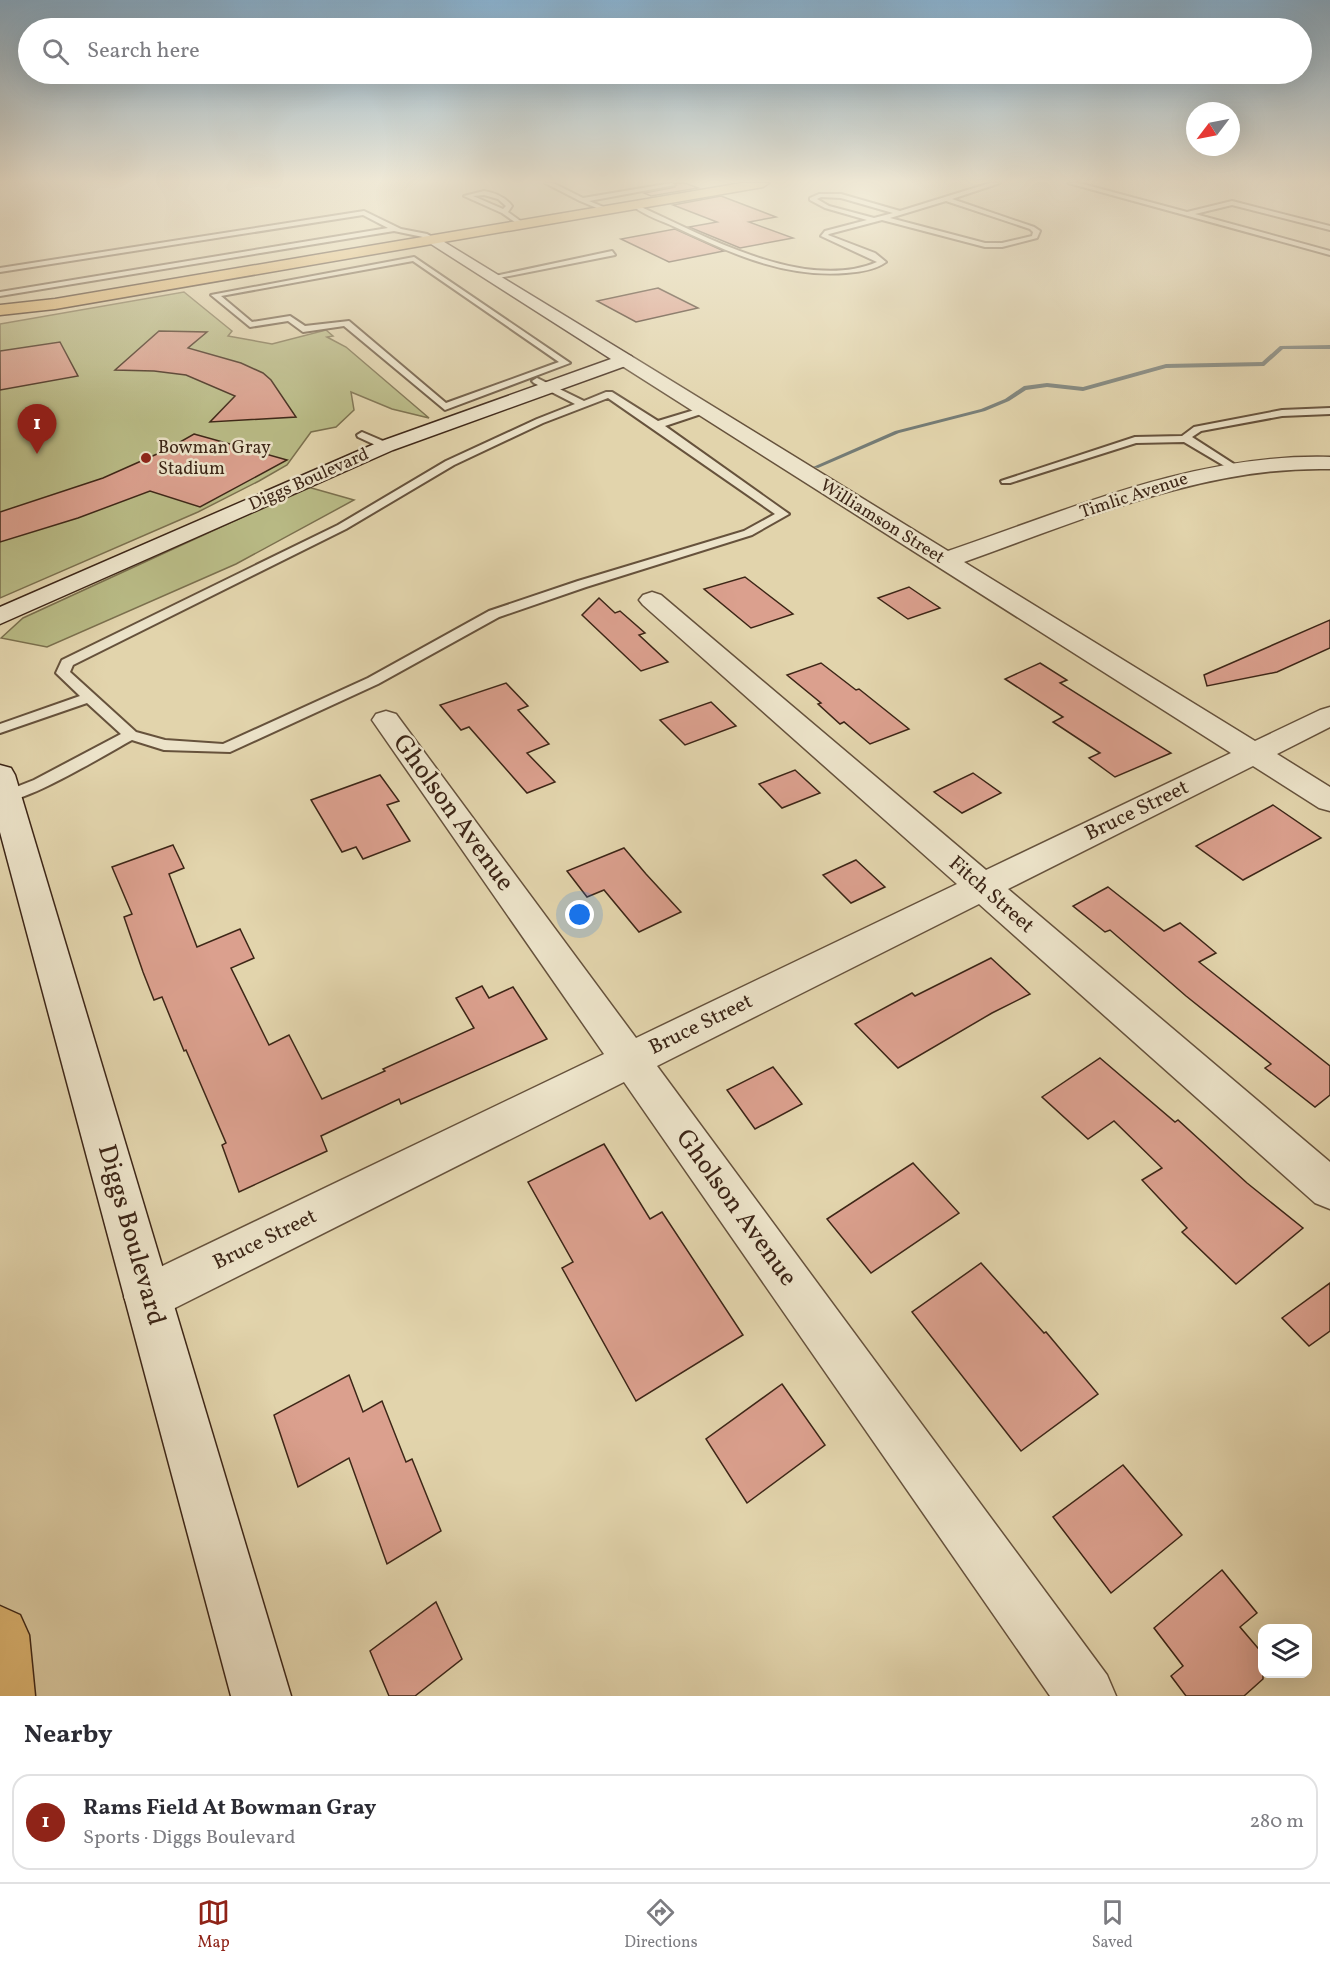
<!DOCTYPE html>
<meta charset="utf-8">
<style>
:root{--surface:#fff;--page:#f7f7f7;--text:#2b2b33;--muted:#7c7c81;--line:#e1e1e2;--accent:#8f2418}
body{margin:0;font-family:Vollkorn,serif;background:var(--page);color:var(--text)}
.controls{position:absolute;right:18px;bottom:18px;display:grid;overflow:hidden;border-radius:12px;box-shadow:0 6px 24px #0002}
.controls button{width:54px;height:54px;display:grid;place-items:center;padding:0;border:0;border-bottom:2px solid var(--line);background:var(--surface);color:var(--text);font:30px sans-serif}
.compass{position:absolute;left:1186px;top:102px;width:54px;height:54px;border-radius:50%;background:var(--surface);box-shadow:0 6px 24px #0002;rotate:238deg}
.you{position:absolute;left:580px;top:915px;width:21px;height:21px;margin:-15px;border:4px solid #fff;border-radius:50%;background:#1a73e8;box-shadow:0 0 0 9px #1a73e833}
.badge{display:grid;place-items:center;width:39px;height:39px;border-radius:50%;background:var(--accent);color:#fff;font-size:20px;font-weight:700}
.pin{position:absolute;translate:-50% -50px;filter:drop-shadow(0 2px 3px #0008)}
.pin::after{content:'';position:absolute;top:32px;width:21px;height:18px;background:inherit;clip-path:polygon(0 0,100% 0,50% 100%)}
.list{margin:0;padding:0;list-style:none}
h2{display:flex;justify-content:space-between;align-items:center;height:78px;margin:0;padding:0 24px;font-size:26px}
h2 small{font-size:20px;font-weight:400;color:var(--muted)}
.list li{display:grid;grid-template-columns:39px 1fr auto;gap:18px;align-items:center;box-sizing:border-box;height:96px;margin:0 12px 12px;padding:0 12px;border:2px solid var(--line);border-radius:18px}
.list b{display:block;font-size:22px;white-space:nowrap}
.list p{margin:0;font-size:20px;white-space:nowrap;color:var(--muted)}
.list em{font-size:20px;font-style:normal;color:var(--muted)}
.icon{flex:none;width:33px;height:33px;fill:none;stroke:currentColor;stroke-width:2;stroke-linecap:round;stroke-linejoin:round}
.map{position:relative;flex:none;width:1330px;height:1696px;overflow:hidden}
.search{position:absolute;background:var(--surface);box-shadow:0 6px 24px #0002;left:18px;right:18px;top:18px;height:66px;display:flex;align-items:center;gap:15px;box-sizing:border-box;padding:0 21px;border-radius:33px;color:var(--muted);font-size:22px}
.sheet{height:186px;background:var(--surface)}
nav{display:flex;justify-content:space-around;align-items:center;box-sizing:border-box;height:84px;border-top:2px solid var(--line);background:var(--surface);font-size:16px;color:var(--muted)}
nav a{display:grid;justify-items:center;gap:3px}
nav .on{color:var(--accent)}
.map>svg:first-child{display:block}
</style>
<div class="map">
<svg width="1330" height="1696" viewBox="0 0 1330 1696">
<rect width="100%" height="100%" fill="#e2d4ac"/>
<filter id="stains"><feTurbulence type="fractalNoise" baseFrequency=".00333" numOctaves="4"/><feColorMatrix values="0 0 0 0 .2 0 0 0 0 .09 0 0 0 0 .02 0 0 0 .5 -.17"/></filter>
<radialGradient id="worn" r=".72"><stop offset=".6" stop-color="#630" stop-opacity="0"/><stop offset="1" stop-color="#630" stop-opacity=".3"/></radialGradient>
<g fill="#b9bb86" stroke="#7b704e" stroke-width="1.5">
<path d="M 184,292 L 232,331 L 228,336 L 272,344 L 326,330 L 333,336 L 327,337 L 346,347 L 429,418 L 392,409 L 351,392 L 354,410 L 336,427 L 311,432 L 287,465 L 259,481 L 198,512 L 0,598 L 0,324 Z"/>
<path d="M 308,487 L 354,500 L 236,564 L 47,647 L 1,638 L 23,618 Z"/>
</g>
<g fill="none" stroke-linecap="round" stroke-linejoin="round">
<path fill="#757c76" fill-rule="evenodd" d="M 1330,345 L 1330,349 L 1283,349 L 1264,366 L 1166,368 L 1083,391 L 1047,387 L 1026,390 L 1009,401 L 985,411 L 899,433 L 818,468 L 813,467 L 895,431 L 981,409 L 1005,399 L 1024,386 L 1047,383 L 1083,387 L 1166,364 L 1262,362 L 1280,346 Z"/>
</g>
<g fill="#dba08e" stroke="#3d2617" stroke-width="1.5">
<path d="M 676,183 L 685,183 L 698,188 L 651,196 L 644,193 L 675,187 Z"/>
<path d="M 721,196 L 776,217 L 749,222 L 793,238 L 740,248 L 689,227 L 717,222 L 673,205 Z"/>
<path d="M 675,229 L 724,251 L 669,262 L 621,239 Z"/>
<path d="M 658,288 L 698,308 L 636,322 L 597,301 Z"/>
<path d="M 159,331 L 207,332 L 188,348 L 241,363 L 263,373 L 271,380 L 296,417 L 210,422 L 235,396 L 186,375 L 154,371 L 115,370 Z"/>
<path d="M 60,342 L 78,376 L 0,390 L 0,351 Z"/>
<path d="M 194,434 L 287,460 L 200,507 L 150,491 L 78,518 L 0,542 L 0,512 L 103,478 L 166,450 Z"/>
<path d="M 745,577 L 793,614 L 751,628 L 704,589 Z"/>
<path d="M 909,587 L 940,608 L 908,619 L 878,598 Z"/>
<path d="M 599,598 L 615,613 L 620,611 L 645,633 L 639,635 L 668,662 L 641,671 L 582,615 Z"/>
<path d="M 1330,620 L 1330,648 L 1277,672 L 1207,686 L 1204,675 Z"/>
<path d="M 821,663 L 856,690 L 859,689 L 909,729 L 870,744 L 844,722 L 840,724 L 818,704 L 821,703 L 787,675 Z"/>
<path d="M 1040,663 L 1067,680 L 1060,683 L 1171,753 L 1115,777 L 1089,758 L 1100,753 L 1053,722 L 1063,717 L 1005,679 Z"/>
<path d="M 506,683 L 528,706 L 518,710 L 549,744 L 527,753 L 555,782 L 527,793 L 469,727 L 461,730 L 440,705 Z"/>
<path d="M 711,702 L 736,726 L 685,745 L 660,720 Z"/>
<path d="M 795,770 L 820,793 L 782,808 L 759,784 Z"/>
<path d="M 973,773 L 1001,793 L 962,813 L 934,792 Z"/>
<path d="M 380,775 L 399,801 L 387,805 L 410,841 L 363,859 L 356,847 L 342,852 L 311,800 Z"/>
<path d="M 1273,805 L 1321,838 L 1243,880 L 1196,846 Z"/>
<path d="M 173,845 L 184,868 L 169,874 L 197,947 L 240,929 L 254,958 L 231,968 L 269,1045 L 289,1035 L 322,1099 L 385,1071 L 383,1069 L 474,1028 L 456,998 L 482,986 L 489,998 L 513,987 L 547,1039 L 401,1104 L 399,1099 L 321,1136 L 327,1151 L 239,1192 L 222,1145 L 226,1143 L 186,1050 L 184,1051 L 162,997 L 154,1000 L 143,972 L 124,917 L 132,914 L 112,867 Z"/>
<path d="M 624,848 L 646,874 L 681,912 L 639,932 L 604,890 L 587,897 L 567,871 Z"/>
<path d="M 856,860 L 885,887 L 851,903 L 823,875 Z"/>
<path d="M 1108,887 L 1164,931 L 1180,923 L 1216,953 L 1199,962 L 1330,1066 L 1330,1095 L 1315,1107 L 1265,1068 L 1271,1064 L 1186,996 L 1110,930 L 1105,932 L 1073,906 Z"/>
<path d="M 991,958 L 1030,994 L 992,1013 L 898,1068 L 855,1024 L 912,993 L 915,996 Z"/>
<path d="M 1100,1058 L 1175,1122 L 1178,1120 L 1247,1183 L 1303,1228 L 1236,1284 L 1182,1232 L 1187,1228 L 1142,1180 L 1162,1168 L 1114,1121 L 1088,1139 L 1042,1097 Z"/>
<path d="M 773,1067 L 802,1104 L 755,1129 L 727,1090 Z"/>
<path d="M 604,1144 L 650,1219 L 662,1212 L 743,1335 L 636,1401 L 562,1268 L 573,1262 L 528,1182 Z"/>
<path d="M 913,1163 L 959,1213 L 871,1273 L 827,1219 Z"/>
<path d="M 981,1263 L 1044,1333 L 1046,1332 L 1098,1394 L 1021,1451 L 912,1312 Z"/>
<path d="M 1330,1283 L 1330,1331 L 1309,1346 L 1282,1318 Z"/>
<path d="M 349,1375 L 363,1412 L 382,1401 L 406,1462 L 412,1459 L 441,1531 L 387,1564 L 349,1458 L 298,1487 L 274,1415 Z"/>
<path d="M 782,1384 L 825,1445 L 747,1503 L 706,1439 Z"/>
<path d="M 1123,1465 L 1182,1535 L 1111,1593 L 1053,1517 Z"/>
<path d="M 1222,1570 L 1257,1613 L 1240,1627 L 1263,1654 L 1263,1679 L 1244,1696 L 1186,1696 L 1171,1676 L 1183,1666 L 1154,1628 Z"/>
<path d="M 436,1602 L 462,1659 L 415,1696 L 389,1696 L 370,1651 Z"/>
</g>
<g fill="none" stroke-linecap="round" stroke-linejoin="round">
<g stroke="#66523c" stroke-width="4">
<g id="lane">
<path d="M 545,183 L 553,183 L 583,198 L 672,183 L 675,185 L 589,201 L 611,210 L 609,213 L 580,201 Z"/>
<path d="M 990,183 L 1000,183 L 952,199 L 1034,227 L 1040,231 L 1037,238 L 1002,247 L 985,247 L 882,220 L 829,234 L 828,235 L 875,253 L 886,262 C 875,270 860,272 846,273 C 784,278 730,253 675,227 C 662,221 646,216 634,207 L 639,206 C 703,235 805,293 877,262 L 821,236 L 825,231 L 867,220 L 825,208 L 810,200 L 810,198 L 819,194 L 841,194 L 900,211 ZM 821,197 L 841,198 L 893,213 L 874,218 L 829,206 L 817,199 ZM 946,201 L 1030,229 L 1033,232 L 1032,236 L 1002,243 L 985,243 L 890,218 Z"/>
<path d="M 1068,183 L 1079,183 L 1187,212 L 1232,201 L 1330,226 L 1330,230 L 1232,205 L 1195,214 L 1330,251 L 1330,255 Z"/>
<path d="M 484,191 C 496,193 505,197 512,206 L 508,212 L 526,225 L 526,227 L 522,227 L 502,213 L 464,196 ZM 484,195 L 498,199 L 506,206 L 503,209 L 473,196 Z"/>
<path d="M 364,211 L 401,229 L 427,234 L 440,241 L 436,243 L 423,237 L 394,231 L 0,296 L 0,292 L 388,228 L 363,215 L 0,272 L 0,268 Z"/>
<path d="M 612,251 L 615,255 L 494,279 L 490,277 Z"/>
<path d="M 414,257 L 570,363 L 445,410 L 344,326 L 303,332 L 288,321 L 250,327 L 211,295 ZM 413,261 L 559,362 L 446,403 L 349,321 L 305,326 L 290,316 L 252,322 L 221,296 Z"/>
<path d="M 537,378 L 584,401 L 606,392 L 612,392 L 658,421 L 701,408 L 707,408 L 707,412 L 665,426 L 789,514 L 752,535 L 586,587 L 499,617 L 378,684 L 230,752 L 164,750 L 132,740 C 110,752 21,806 1,801 L 1,793 L 34,780 L 121,734 L 87,703 L 0,733 L 0,724 L 80,696 L 56,673 L 62,660 L 338,525 L 446,461 L 537,419 L 575,404 L 534,383 L 532,381 ZM 608,398 L 775,514 L 744,531 L 578,581 L 489,611 L 368,678 L 223,744 L 165,740 L 136,732 L 70,672 L 73,665 L 346,529 L 454,465 L 543,423 Z"/>
<path d="M 1330,408 L 1330,414 L 1282,416 L 1201,431 L 1192,437 L 1237,466 L 1238,468 L 1233,471 L 1184,442 L 1136,443 L 1010,483 L 1002,483 L 1001,481 L 1135,437 L 1182,436 L 1194,427 L 1282,410 Z"/>
<path d="M 362,432 L 390,444 L 391,446 L 382,448 L 358,437 L 357,435 Z"/>
</g>
</g>
<g stroke="#66523c" stroke-width="3">
<path id="street" d="M 625,355 L 631,356 L 948,551 C 1071,509 1197,453 1330,457 L 1330,469 C 1202,466 1083,520 964,562 L 1255,741 L 1320,710 L 1330,707 L 1330,727 L 1277,754 L 1330,787 L 1330,811 L 1319,808 L 1253,766 L 1008,889 L 1330,1162 L 1330,1209 L 1315,1203 L 979,904 L 657,1066 L 1107,1675 L 1116,1696 L 1050,1696 L 624,1082 L 165,1313 L 148,1320 L 131,1313 L 124,1297 L 131,1281 L 604,1054 L 372,720 L 376,714 L 386,711 L 396,714 L 636,1038 L 957,884 L 643,605 L 639,600 L 643,595 L 652,592 L 661,595 L 986,870 L 1231,753 L 619,364 L 616,360 L 619,356 Z"/>
</g>
<g stroke="#3d2617" stroke-width="3">
<g id="secondary">
<path d="M 436,237 L 631,356 L 634,360 L 631,364 L 393,450 L 0,624 L 0,607 L 379,442 L 611,359 L 431,244 L 429,241 Z"/>
<path d="M 0,765 L 11,768 L 15,775 L 291,1696 L 231,1696 L 0,832 Z"/>
</g>
</g>
<g stroke="#3d2617" stroke-width="3">
<g id="primary">
<path d="M 742,183 L 769,183 L 763,187 L 55,309 L 0,315 L 0,305 L 55,299 Z"/>
<path d="M 0,1606 L 20,1615 L 29,1635 L 35,1696 L 0,1696 Z"/>
</g>
</g>
<use href="#lane" fill="#ece3c9" fill-rule="evenodd"/>
<use href="#street" fill="#ece3c9" fill-rule="evenodd"/>
<use href="#secondary" fill="#ece3c9" fill-rule="evenodd"/>
<use href="#primary" fill="#e1ba76" fill-rule="evenodd"/>
</g>
<linearGradient id="sky" x2="0" y2="1"><stop stop-color="#89b4d4"/><stop offset="0.43" stop-color="#f2ecda"/><stop offset="1" stop-color="#f2ecda" stop-opacity="0"/></linearGradient>
<rect width="1330" height="421" fill="url(#sky)"/>
<circle fill="#8f2418" stroke="#ece3c9" stroke-width="2" cx="146" cy="458" r="6"/>
<g text-anchor="middle" dominant-baseline="central" stroke-width="5" stroke-linejoin="round" paint-order="stroke">
<g font-size="18" fill="#3d2617" stroke="#ece3c9" text-anchor="start">
<text x="158" y="448">Bowman Gray<tspan x="158" dy="21">Stadium</tspan></text>
</g>
<g font-size="18" fill="#3d2617" stroke="#ece3c9">
<text transform="translate(309 480) rotate(-24)">Diggs Boulevard</text>
<text transform="translate(1134 496) rotate(-18)">Timlic Avenue</text>
<text transform="translate(882 522) rotate(32)">Williamson Street</text>
</g>
<g font-size="21" fill="#3d2617" stroke="#ece3c9">
<text transform="translate(1137 811) rotate(-26)">Bruce Street</text>
<text transform="translate(991 895) rotate(41)">Fitch Street</text>
<text transform="translate(701 1025) rotate(-26)">Bruce Street</text>
<text transform="translate(265 1240) rotate(-26)">Bruce Street</text>
</g>
<g font-size="26" fill="#3d2617" stroke="#ece3c9">
<text transform="translate(453 813) rotate(54)">Gholson Avenue</text>
<text transform="translate(736 1208) rotate(54)">Gholson Avenue</text>
<text transform="translate(131 1235) rotate(74)">Diggs Boulevard</text>
</g>
</g>
<rect width="100%" height="100%" filter="url(#stains)"/>
<rect width="100%" height="100%" fill="url(#worn)"/>
</svg>
<div class="controls">
<button><svg class="icon" aria-label="layers" viewBox="0 0 24 24"><path d="M12 4l9 5-9 5-9-5zM3 14l9 5 9-5"/></svg></button>
</div>
<svg class="compass" viewBox="-18 -18 36 36"><path d="M0-13l5 13h-10z" fill="#e53935"/><path d="M0 13l5-13h-10z" fill="#7c7c81"/></svg>
<div class="you"></div>
<div class="pin badge" style="left:37px;top:454px">1</div>
<div class="search"><svg class="icon" aria-label="search" viewBox="0 0 24 24"><circle cx="10" cy="10" r="6"/><path d="M15 15l6 6"/></svg>Search here</div>
</div>
<section class="sheet">
<h2>Nearby<small></small></h2>
<ul class="list">
<li><span class="badge">1</span><div><b>Rams Field At Bowman Gray</b><p>Sports · Diggs Boulevard</p></div><em>280 m</em></li>
</ul>
</section>
<nav>
<a class="on"><svg class="icon" aria-label="map" viewBox="0 0 24 24"><path d="M3 6l6-2 6 2 6-2v14l-6 2-6-2-6 2zM9 4v14M15 6v14"/></svg>Map</a>
<a><svg class="icon" aria-label="directions" viewBox="0 0 24 24"><path d="M12 3l9 9-9 9-9-9zM9 14v-3h6M13 9l2 2-2 2"/></svg>Directions</a>
<a><svg class="icon" aria-label="saved" viewBox="0 0 24 24"><path d="M7 4h10v16l-5-4-5 4z"/></svg>Saved</a>
</nav>
